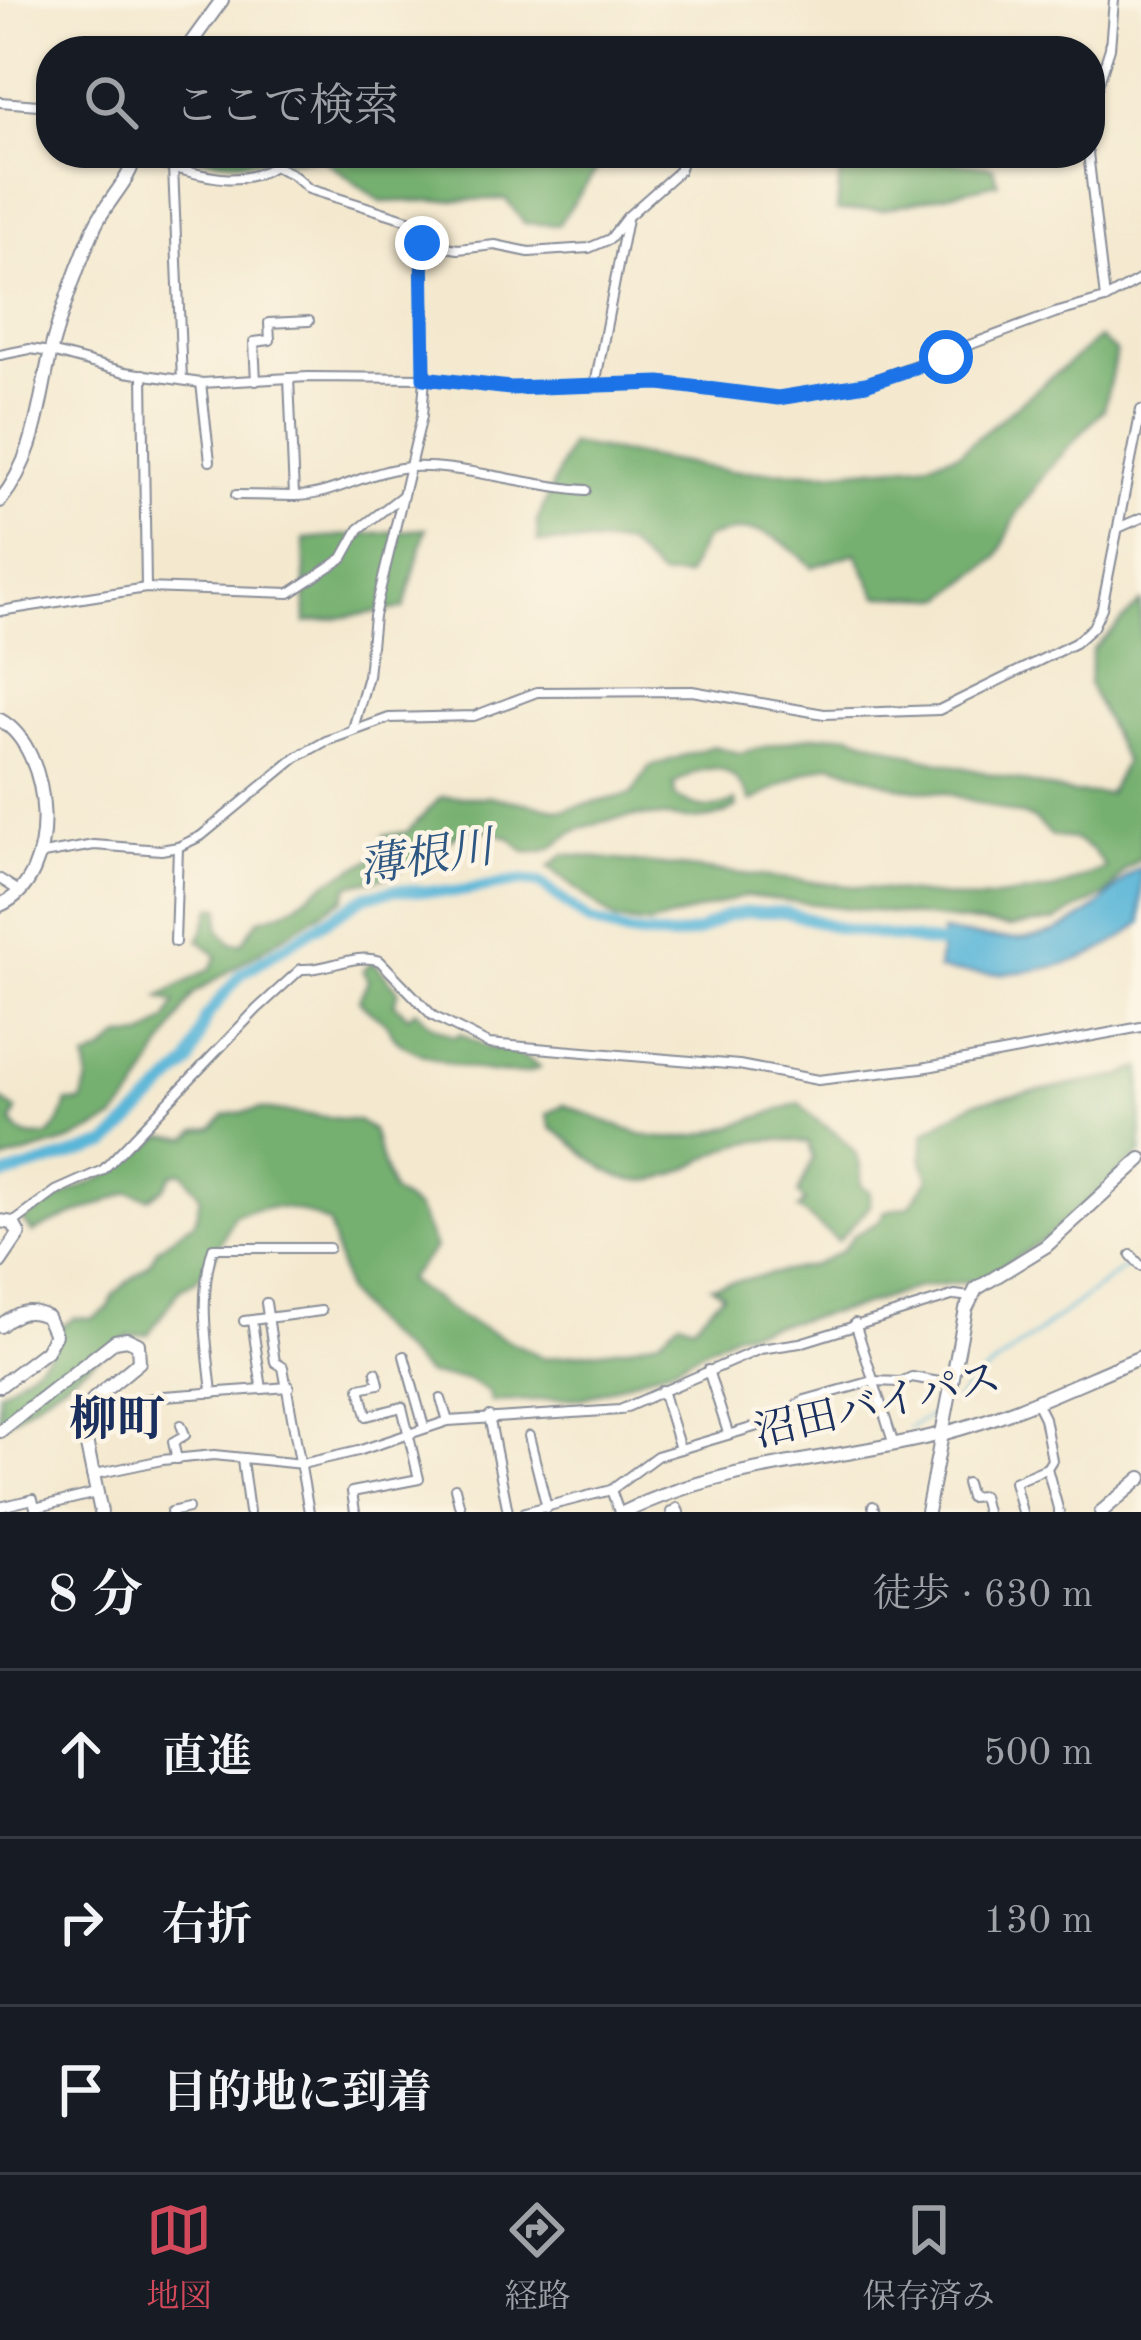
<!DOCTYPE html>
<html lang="ja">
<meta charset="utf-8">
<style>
:root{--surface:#171b24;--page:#242831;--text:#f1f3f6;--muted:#9ea1a6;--line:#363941;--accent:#d1495b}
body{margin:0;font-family:"Old Standard TT","Noto Serif JP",serif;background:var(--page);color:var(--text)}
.stop{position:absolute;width:36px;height:36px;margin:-27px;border:9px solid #1a73e8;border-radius:50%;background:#fff}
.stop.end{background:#1a73e8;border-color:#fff;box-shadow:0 3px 12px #0008}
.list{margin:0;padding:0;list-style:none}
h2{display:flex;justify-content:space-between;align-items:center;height:156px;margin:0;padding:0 48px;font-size:51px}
h2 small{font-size:39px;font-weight:400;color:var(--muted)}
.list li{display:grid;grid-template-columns:78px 1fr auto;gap:36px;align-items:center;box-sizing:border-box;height:168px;padding:0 48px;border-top:3px solid var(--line)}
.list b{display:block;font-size:45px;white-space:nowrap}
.list em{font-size:39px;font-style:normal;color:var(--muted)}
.icon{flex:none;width:66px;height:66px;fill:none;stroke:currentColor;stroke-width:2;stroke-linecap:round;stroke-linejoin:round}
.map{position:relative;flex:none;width:1141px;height:1512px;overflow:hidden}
.search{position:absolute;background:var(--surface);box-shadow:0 3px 9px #0004;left:36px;right:36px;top:36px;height:132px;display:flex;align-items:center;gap:30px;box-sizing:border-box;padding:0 42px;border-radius:48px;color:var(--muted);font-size:45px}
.sheet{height:660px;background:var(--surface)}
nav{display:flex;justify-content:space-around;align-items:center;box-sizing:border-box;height:168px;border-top:3px solid var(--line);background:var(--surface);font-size:33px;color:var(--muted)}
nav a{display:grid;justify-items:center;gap:6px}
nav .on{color:var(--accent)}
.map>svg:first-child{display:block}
</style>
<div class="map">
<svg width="1141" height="1512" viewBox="0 0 1141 1512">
<rect width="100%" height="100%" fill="#fcf5e5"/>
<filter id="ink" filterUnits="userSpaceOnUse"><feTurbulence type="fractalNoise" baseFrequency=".00833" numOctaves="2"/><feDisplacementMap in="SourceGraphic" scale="24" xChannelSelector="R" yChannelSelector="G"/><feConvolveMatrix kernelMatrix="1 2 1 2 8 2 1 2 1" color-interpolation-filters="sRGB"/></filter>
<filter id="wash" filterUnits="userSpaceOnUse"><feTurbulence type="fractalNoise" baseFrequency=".004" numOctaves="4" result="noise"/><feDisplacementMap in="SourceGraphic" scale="48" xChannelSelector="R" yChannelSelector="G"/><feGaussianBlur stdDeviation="2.7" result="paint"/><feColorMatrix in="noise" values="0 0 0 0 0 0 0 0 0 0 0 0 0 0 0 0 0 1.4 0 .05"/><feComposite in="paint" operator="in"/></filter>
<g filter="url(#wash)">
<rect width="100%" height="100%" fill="#f4e9cf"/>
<g fill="#76b06f" stroke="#487066" stroke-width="3">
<path d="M 193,153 L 517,153 L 533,172 L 569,153 L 608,153 L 558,225 L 524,223 L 506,199 L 381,202 L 323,159 L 231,161 L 201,158 Z"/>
<path d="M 912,157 L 993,167 L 998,183 L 884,209 L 837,211 L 840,170 Z"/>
<path d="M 1099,338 L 1116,352 L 1104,409 L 1047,471 L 1018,512 L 998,557 L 945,598 L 877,596 L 856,553 L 812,567 C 773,530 757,522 704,539 L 687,576 L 660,577 L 626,544 L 538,542 L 537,522 L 570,444 L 729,471 L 827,472 L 922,464 L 959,453 Z"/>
<path d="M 426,529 L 404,608 L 306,623 L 304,539 Z"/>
<path d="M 1141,602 L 1141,858 L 1124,871 L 1107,894 L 1055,921 L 1010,927 L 746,896 L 649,925 L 616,921 L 549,867 L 564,854 L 975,900 L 1056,889 L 1106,868 L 1093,851 L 1073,839 L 1052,836 L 1034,819 L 946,793 L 898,787 L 832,764 L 806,772 L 751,802 C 731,762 709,760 674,784 L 675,796 C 697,809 711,812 735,801 L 737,807 C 701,831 667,811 628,817 C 613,819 596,823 582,828 C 556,838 559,854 525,852 L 510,838 L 473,825 L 389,876 L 349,885 L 344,898 L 193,994 L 135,1095 L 115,1119 L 72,1140 L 0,1162 L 0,1099 L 17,1110 L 12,1122 C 21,1138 32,1138 48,1136 L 61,1120 L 67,1102 L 82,1102 L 88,1081 L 86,1060 L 106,1050 L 121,1037 L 144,1036 L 167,1020 L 175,1002 L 159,997 L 211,968 L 217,956 L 199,940 L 212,907 L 220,907 L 219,929 L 231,943 L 241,944 L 259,919 C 299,909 297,900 329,881 C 346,870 365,865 382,853 L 384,835 L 407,832 L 441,797 L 493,797 L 562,810 L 632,794 L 649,767 L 713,746 L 739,753 L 811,736 L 850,734 L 919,757 L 1071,793 L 1108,794 L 1125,762 L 1089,685 L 1092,651 Z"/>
<path d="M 373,961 L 399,991 L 394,1003 L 408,1016 L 416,1010 L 430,1024 L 455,1037 L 460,1033 L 488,1048 L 509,1049 L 540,1067 C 518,1086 419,1060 397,1040 C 392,1036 391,1029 387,1024 C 377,1015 368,1012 359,1000 L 368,980 L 363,970 Z"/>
<path d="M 1141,1068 L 1141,1153 L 1046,1238 L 982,1280 L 918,1287 L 855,1308 L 736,1333 L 673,1366 L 584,1398 L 491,1402 L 489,1392 L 465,1379 L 428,1375 L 371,1323 L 346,1292 L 329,1224 C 295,1205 271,1203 234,1215 C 221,1239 209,1280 181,1288 L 148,1334 L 128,1336 L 0,1427 L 0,1392 C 23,1374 58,1357 61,1327 L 74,1318 L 92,1319 L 109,1308 L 114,1294 L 149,1264 L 158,1248 L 195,1221 L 200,1196 L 183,1172 L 172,1174 L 163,1189 L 149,1198 L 129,1192 C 96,1208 65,1215 33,1233 L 22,1220 L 74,1190 L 107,1176 L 163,1136 L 189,1138 L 197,1131 L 213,1128 L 225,1115 L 262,1109 L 358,1121 L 372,1130 L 392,1192 L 418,1210 L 435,1248 L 407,1280 L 459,1317 L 545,1358 L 624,1348 L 659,1339 L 680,1320 L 693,1325 L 723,1294 L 712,1286 L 814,1265 L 842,1251 L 853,1236 L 880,1221 L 885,1211 L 909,1206 L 929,1179 L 922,1158 L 924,1133 L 975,1102 L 1117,1077 Z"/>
<path d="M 800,1103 C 816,1127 854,1135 860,1166 C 862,1172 860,1179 861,1186 L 870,1191 L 870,1206 L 838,1241 L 798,1209 L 805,1202 L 798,1194 L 813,1158 L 809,1143 C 779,1137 745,1139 717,1153 C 691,1166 669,1182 638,1181 C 606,1180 576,1142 551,1128 L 547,1114 L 564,1105 C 592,1115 624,1131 653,1137 C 700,1145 756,1116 800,1103 Z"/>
</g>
<path fill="#5ab6d8" stroke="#3a729b" stroke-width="3" d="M 1141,867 L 1141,923 C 1085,973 1010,979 938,970 L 942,932 C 1009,940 1042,950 1098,906 C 1114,893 1123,876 1141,867 Z"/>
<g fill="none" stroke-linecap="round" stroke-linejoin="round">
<g stroke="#5ab6d8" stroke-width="3">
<path d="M 955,1401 L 979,1377 L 1128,1265"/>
<path d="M 908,1428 L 936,1413"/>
</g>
<path stroke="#5ab6d8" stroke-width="12" d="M 0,1177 L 108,1144 L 190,1063 L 206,1017 L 241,974 L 366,896 L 395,890 L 454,892 L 522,881 L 540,883 L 589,921 L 628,934 L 672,937 L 697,932 L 725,916 L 747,912 L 785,912 L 843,929 L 957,946"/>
</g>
</g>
<g filter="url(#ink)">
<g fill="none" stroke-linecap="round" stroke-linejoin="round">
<g stroke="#888c96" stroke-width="12">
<g id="street">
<path d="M 0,102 L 51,106"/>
<path d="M 1090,110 L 1110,48 L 1114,0"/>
<path d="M 706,153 L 797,162 L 995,153"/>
<path d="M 1088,153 L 1105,299"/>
<path d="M 135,161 C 182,163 228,196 274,166 L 292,174 L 309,189 L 421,224 L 425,378 L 422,416 L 374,616 L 368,676 L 353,729"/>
<path d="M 173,167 L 182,380"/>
<path d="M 422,243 L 458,249 L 495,245 L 529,252 L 589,248 L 610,239 L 627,217 L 679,171 L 685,153"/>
<path d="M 0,355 L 30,349 L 51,352 L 125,372 L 201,383 L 308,377 L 425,378 L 510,388 L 660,383 L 778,398 L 865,384 L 1055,313 L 1105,299 L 1141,279"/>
<path d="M 143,374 L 146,588"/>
<path d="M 289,378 L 294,496 C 333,496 363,473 401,468 C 450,461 531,487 586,490"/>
<path d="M 256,381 L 254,342 L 270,340 L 269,323 L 309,321"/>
<path d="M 201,383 L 210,461"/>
<path d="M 595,385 L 627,219"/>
<path d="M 236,495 L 294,496"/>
<path d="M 1118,528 L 1141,518"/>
<path d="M 0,611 L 146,588 L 290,593 L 343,558 L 359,529 L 402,496"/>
<path d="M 43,854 L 94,845 L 161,850 L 178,847 L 201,836 L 297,757 L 326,741 L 389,718 L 474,716 L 537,692 L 692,691 L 824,714 L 939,710 L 1075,643 L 1093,627 L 1102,608 L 1141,410"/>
<path d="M 0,879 L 19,891"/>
<path d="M 175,942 L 178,847"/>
<path d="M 13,1223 L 56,1191 L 103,1170 L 257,1009 L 301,969 C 328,971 354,952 380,961 L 433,1016 L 489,1044 L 739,1065 L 818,1080 L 922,1068 L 1141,1027"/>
<path d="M 1131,1255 L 1141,1266"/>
<path d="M 266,1303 L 275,1362 L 283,1367 L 309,1512"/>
<path d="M 244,1321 L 321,1311"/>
<path d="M 252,1321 L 262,1389"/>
<path d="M 855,1323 L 893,1442"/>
<path d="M 404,1356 L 424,1427"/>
<path d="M 708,1370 L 728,1433"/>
<path d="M 662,1390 L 680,1449"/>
<path d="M 212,1393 C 207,1343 198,1296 213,1248 L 329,1248"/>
<path d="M 441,1399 L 448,1421"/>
<path d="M 1037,1404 L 1044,1418 L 1052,1460 L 1047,1468 L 1059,1512"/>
<path d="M 89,1411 L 164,1396 L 289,1387"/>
<path d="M 489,1416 L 508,1512"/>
<path d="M 529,1436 L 547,1508"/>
<path d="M 177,1459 L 173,1442 L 185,1435 L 181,1425"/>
<path d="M 242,1460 L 249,1512"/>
<path d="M 91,1475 L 162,1460 L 214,1455 L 302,1464 L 358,1451 L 448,1421 L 620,1410 L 760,1349 L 800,1343 L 955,1295 L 970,1297"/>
<path d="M 966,1483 L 970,1497 L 982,1496 L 986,1512"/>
<path d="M 455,1488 L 461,1512"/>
<path d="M 611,1490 L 619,1512"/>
<path d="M 873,1506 L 875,1512"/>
<path d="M 0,1507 L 33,1499 L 35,1508 L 96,1493"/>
<path d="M 171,1512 L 188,1508"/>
<path d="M 355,1512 L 352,1492 L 419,1479 L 402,1407 L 367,1416 L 360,1388 L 379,1384 L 376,1372"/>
<path d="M 525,1512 L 611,1490 L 657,1456 L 768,1423 L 805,1400 L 873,1381 L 901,1382 L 912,1377 L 950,1384"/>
<path d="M 671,1512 L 677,1508 L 679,1512"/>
<path d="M 1022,1512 L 1014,1482 L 1047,1468"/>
</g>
</g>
<g stroke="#888c96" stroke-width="16">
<g id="secondary">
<path d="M 185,51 L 222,0"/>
<path d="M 0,501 C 38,454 39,397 53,342 C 64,303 79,263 95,226 C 107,200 130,182 136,153"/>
<path d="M 0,720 C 53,749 63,879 0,905"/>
<path d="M 0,1221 L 13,1223 L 19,1234 L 0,1262"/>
<path d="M 0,1326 C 16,1313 27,1307 47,1317 L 55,1335 L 46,1351 L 0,1386"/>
<path d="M 0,1431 L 115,1341 L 127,1339 L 138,1344 L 139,1362 L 94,1399 L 82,1422 L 101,1512"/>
<path d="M 625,1512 C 726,1462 838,1461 945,1433 C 1014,1415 1075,1384 1141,1357"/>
<path d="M 927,1512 L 966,1309 L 976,1289 L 1046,1246 L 1141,1159"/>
<path d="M 1101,1512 L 1141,1478"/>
</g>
</g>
<use href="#street" stroke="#fff" stroke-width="8"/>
<use href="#secondary" stroke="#fff" stroke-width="12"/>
</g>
</g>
<g fill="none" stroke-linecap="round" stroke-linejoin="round" filter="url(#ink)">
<path stroke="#1a73e8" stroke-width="15" d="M 422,243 L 424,378 L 510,388 L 660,383 L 778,398 L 866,384 L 946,357"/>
</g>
<g text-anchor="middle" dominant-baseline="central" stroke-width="9" stroke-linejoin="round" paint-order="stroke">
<g font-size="42" fill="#1b2f5e" stroke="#fcf5e5">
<text transform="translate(878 1407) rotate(-13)">沼田バイパス</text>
</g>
<g font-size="45" font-style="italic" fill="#2e5883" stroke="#fcf5e5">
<text transform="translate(426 860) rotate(-9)">薄根川</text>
</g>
<g font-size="48" font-weight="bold" fill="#1b2f5e" stroke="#fcf5e5">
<text x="117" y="1422">柳町</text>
</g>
</g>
</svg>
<div class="stop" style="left:946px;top:357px"></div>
<div class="stop end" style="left:422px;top:243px"></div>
<div class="search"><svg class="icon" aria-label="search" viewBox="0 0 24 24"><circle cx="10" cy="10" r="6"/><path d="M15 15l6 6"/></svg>ここで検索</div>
</div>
<section class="sheet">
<h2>8 分<small>徒歩 · 630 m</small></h2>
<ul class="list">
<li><svg class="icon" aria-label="ahead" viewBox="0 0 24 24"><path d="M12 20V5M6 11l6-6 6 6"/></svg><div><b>直進</b></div><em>500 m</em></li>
<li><svg class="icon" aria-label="right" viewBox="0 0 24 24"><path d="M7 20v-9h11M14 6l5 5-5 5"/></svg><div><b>右折</b></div><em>130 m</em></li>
<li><svg class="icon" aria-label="arrive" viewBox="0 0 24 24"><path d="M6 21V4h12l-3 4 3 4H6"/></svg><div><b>目的地に到着</b></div></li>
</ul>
</section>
<nav>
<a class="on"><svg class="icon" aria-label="map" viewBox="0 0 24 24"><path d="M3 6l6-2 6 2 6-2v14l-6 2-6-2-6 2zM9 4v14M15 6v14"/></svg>地図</a>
<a><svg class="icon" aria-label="directions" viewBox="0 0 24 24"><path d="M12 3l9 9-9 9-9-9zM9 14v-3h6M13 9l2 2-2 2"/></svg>経路</a>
<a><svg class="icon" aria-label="saved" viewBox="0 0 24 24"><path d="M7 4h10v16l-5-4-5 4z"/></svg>保存済み</a>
</nav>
